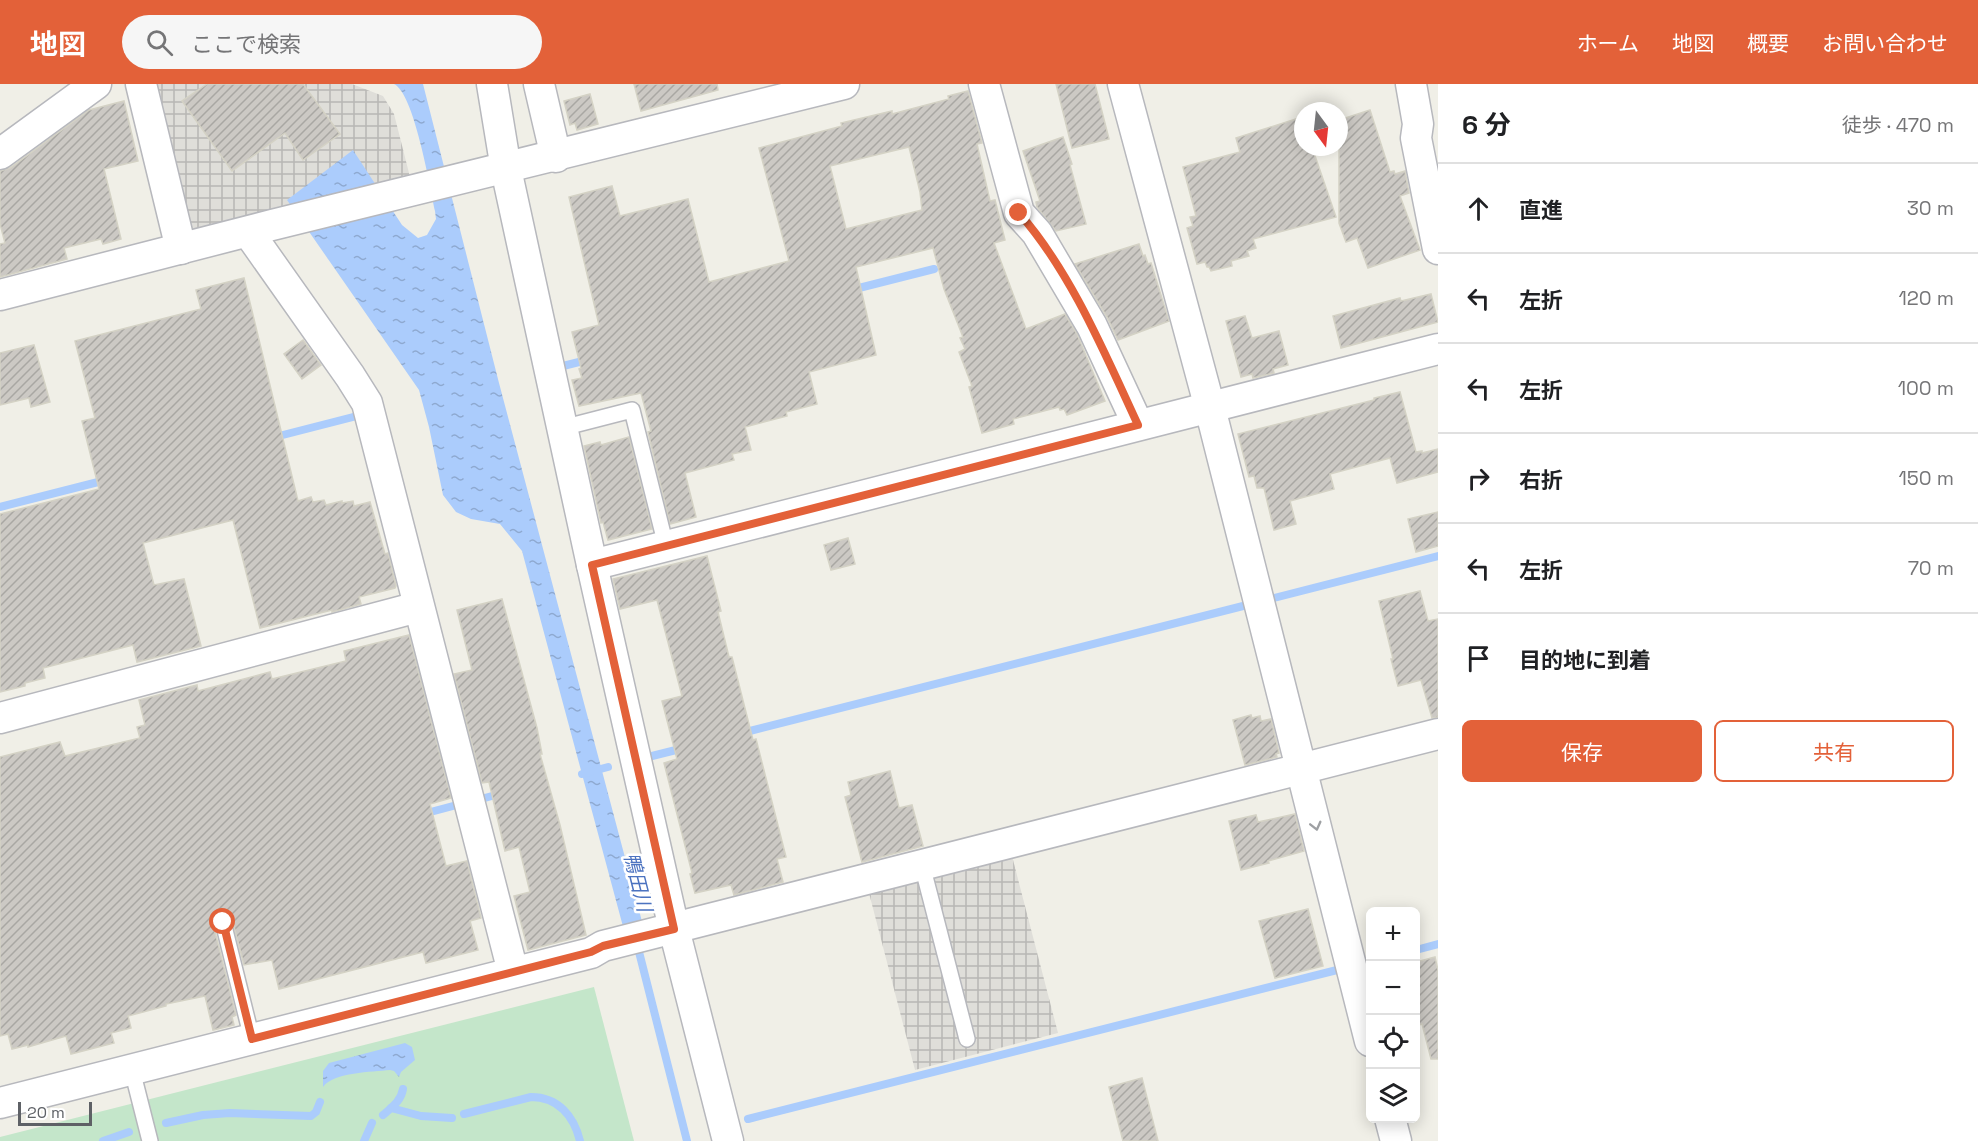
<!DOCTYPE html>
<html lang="ja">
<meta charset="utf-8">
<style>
:root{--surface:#fff;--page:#f6f6f6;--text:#202124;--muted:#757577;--line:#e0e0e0;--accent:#e36139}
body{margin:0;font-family:"Space Grotesk","Noto Sans JP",sans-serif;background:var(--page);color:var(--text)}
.controls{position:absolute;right:18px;bottom:18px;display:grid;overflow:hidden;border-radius:9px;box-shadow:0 3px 15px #0003}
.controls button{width:54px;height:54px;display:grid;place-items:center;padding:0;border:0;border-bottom:2px solid var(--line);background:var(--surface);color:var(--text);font:30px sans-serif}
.compass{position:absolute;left:1294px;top:18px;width:54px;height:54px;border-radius:50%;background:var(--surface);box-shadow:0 3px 15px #0003;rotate:165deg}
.scale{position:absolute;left:18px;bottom:15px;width:74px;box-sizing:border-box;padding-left:6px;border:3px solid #5e6166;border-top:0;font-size:16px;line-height:21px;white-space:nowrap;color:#5e6166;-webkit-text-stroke:4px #fff;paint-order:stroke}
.stop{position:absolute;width:18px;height:18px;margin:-14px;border:4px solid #e36139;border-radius:50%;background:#fff}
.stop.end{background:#e36139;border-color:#fff;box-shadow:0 2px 6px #0008}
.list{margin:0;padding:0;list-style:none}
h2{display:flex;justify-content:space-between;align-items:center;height:78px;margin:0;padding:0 24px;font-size:26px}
h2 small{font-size:20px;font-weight:400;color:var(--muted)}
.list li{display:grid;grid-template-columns:39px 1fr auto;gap:18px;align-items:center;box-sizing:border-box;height:90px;padding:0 24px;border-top:2px solid var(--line)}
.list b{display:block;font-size:22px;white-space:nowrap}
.list em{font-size:20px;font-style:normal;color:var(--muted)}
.actions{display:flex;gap:12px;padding:18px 24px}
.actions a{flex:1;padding:14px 0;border:2px solid var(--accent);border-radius:9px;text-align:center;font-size:21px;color:var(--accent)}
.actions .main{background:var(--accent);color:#fff}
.icon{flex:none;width:33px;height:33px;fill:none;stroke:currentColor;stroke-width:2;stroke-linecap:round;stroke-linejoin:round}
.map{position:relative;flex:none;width:1438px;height:1057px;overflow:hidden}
header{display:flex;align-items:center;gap:36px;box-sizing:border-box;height:84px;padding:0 30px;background:var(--accent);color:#fff}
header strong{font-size:28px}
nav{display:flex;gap:33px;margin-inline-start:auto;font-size:21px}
.search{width:420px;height:54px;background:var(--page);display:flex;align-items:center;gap:15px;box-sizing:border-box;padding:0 21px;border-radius:33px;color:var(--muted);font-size:22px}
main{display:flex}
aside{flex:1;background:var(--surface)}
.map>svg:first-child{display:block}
</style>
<header>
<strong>地図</strong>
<div class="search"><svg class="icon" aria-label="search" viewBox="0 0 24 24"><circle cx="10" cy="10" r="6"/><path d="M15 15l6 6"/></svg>ここで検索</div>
<nav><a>ホーム</a><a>地図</a><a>概要</a><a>お問い合わせ</a></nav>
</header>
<main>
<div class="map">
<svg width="1438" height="1057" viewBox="0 0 1438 1057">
<defs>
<pattern id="industrial-grid" width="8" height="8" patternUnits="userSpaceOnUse" patternTransform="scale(1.5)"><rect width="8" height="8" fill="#dfded9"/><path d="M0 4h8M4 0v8" fill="none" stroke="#b8b7b4"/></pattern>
<pattern id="water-ripples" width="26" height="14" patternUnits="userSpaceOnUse" patternTransform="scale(1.5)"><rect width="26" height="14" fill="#abccfc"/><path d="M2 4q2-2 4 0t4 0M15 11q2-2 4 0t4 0" fill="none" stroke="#8ea9d0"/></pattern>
<pattern id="building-hatch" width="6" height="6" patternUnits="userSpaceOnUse" patternTransform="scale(1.5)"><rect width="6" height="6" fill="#ccc9c4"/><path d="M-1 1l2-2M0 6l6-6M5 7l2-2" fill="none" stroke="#a9a7a3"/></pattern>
</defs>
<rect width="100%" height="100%" fill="#f0efe7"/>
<g fill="url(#industrial-grid)">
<path d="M 157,0 L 352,0 L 383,12 L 394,30 L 410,93 L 375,101 L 353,67 L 288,116 L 291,121 L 193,145 L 186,140 L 152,11 L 160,9 Z"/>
<path d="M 1012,772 L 1058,949 L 915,986 L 869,809 Z"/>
</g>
<path fill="#c4e6ca" d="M 594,903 L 634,1057 L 0,1057 L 0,1053 Z"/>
<g fill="url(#water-ripples)">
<path d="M 394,0 L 423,0 L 499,299 L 644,845 L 625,850 L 522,467 L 500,440 L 471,435 L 456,428 L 443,411 L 429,343 L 419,306 L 287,116 L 353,66 L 402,141 L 418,154 L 427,151 L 436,135 L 435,127 C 430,103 414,9 394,0 Z"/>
<path d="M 405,959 L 412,963 L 415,976 L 401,988 L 399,993 L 394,987 L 390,986 C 372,988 334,988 323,1003 L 323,987 L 329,979 Z"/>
</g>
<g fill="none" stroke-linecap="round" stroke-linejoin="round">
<g stroke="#abccfc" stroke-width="8">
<path d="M 851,206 L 934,185"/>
<path d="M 563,282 L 587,276"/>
<path d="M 275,353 L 357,332"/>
<path d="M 0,423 L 106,396"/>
<path d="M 1274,514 L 1438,472"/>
<path d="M 742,649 L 1247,521"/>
<path d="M 648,673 L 684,664"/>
<path d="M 582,690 L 608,683"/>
<path d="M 481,715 L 492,712"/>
<path d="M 423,730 L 453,722"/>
<path d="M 637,860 L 687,1057"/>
<path d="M 1416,866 L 1438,860"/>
<path d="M 1368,878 L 1370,877"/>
<path d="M 391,1024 L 421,1032 L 452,1034"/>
<path d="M 464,1030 L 531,1013 C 558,1013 574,1032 580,1057"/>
<path d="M 383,1031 C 392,1023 401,1017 403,1005"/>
<path d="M 748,1035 L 1341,885"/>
<path d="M 166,1039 L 203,1031 L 230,1029 L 311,1032 L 316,1028 L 320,1018"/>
<path d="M 103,1057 L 129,1048"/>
<path d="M 364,1057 L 372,1039"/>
</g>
</g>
<g fill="url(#building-hatch)" stroke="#d4d2c5" stroke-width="1.5" fill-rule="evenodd">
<path d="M 207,0 L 303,0 L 340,50 L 303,76 L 285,49 L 232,87 L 182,17 Z"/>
<path d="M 634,0 L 717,0 L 718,6 L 641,27 Z"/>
<path d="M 1056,0 L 1095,0 L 1109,55 L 1072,64 Z"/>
<path d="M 968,7 L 982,59 L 977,60 L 990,117 L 995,116 L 1005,156 L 994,159 L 1026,245 L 1065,230 L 1077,250 L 1105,317 L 1067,331 L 1064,325 L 1060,326 L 1059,323 L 1013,335 L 1014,340 L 982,349 L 969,303 L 972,302 L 959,268 L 965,265 L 960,254 L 963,253 L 944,205 L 933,164 L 856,183 L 876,271 L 809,288 L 817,320 L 786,328 L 787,332 L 745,343 L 751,366 L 732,370 L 734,376 L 685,389 L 696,433 L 670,440 L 648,348 L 651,347 L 641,309 L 579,322 L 572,296 L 582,294 L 579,285 L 581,284 L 572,248 L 599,241 L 569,113 L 612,102 L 620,132 L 688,115 L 709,198 L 789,177 L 759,64 L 842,42 L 841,39 L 892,27 L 892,30 L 949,15 L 948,12 ZM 909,63 L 920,108 L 922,126 L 846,145 L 830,82 Z"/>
<path d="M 590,10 L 598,40 L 577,46 L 575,39 L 570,41 L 564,17 Z"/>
<path d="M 124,17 L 138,77 L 104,85 L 121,155 L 103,160 L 101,155 L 64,164 L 67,175 L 0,193 L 0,160 L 5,159 L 0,140 L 0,87 L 10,84 L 89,26 Z"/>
<path d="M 1370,26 L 1390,88 L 1394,87 L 1395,90 L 1405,87 L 1409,109 L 1400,112 L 1420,166 L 1368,184 L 1357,154 L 1346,158 L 1339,139 L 1339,36 Z"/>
<path d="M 1302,33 L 1303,63 L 1312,63 L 1336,133 L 1253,155 L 1256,164 L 1247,167 L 1249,172 L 1231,177 L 1232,182 L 1211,187 L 1209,183 L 1207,183 L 1205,178 L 1197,180 L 1187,144 L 1193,142 L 1190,133 L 1196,132 L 1183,83 L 1240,68 L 1236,54 Z"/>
<path d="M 1063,53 L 1072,80 L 1070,81 L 1086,140 L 1056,147 L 1037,123 L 1036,118 L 1040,117 L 1023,67 Z"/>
<path d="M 1139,160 L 1143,172 L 1145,171 L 1148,180 L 1151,179 L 1169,237 L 1118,256 L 1107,233 L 1075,180 Z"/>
<path d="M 244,194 L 298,417 L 311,413 L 313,418 L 324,416 L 326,421 L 342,417 L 342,419 L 353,417 L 354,422 L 370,418 L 385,470 L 388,469 L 396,502 L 395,504 L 359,513 L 361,520 L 332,528 L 332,526 L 260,544 L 233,436 L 143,459 L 154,501 L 184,495 L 201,562 L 137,578 L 133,561 L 43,584 L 45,594 L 25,599 L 25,602 L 0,608 L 0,430 L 99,405 L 82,337 L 95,334 L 75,257 L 201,225 L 196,206 Z"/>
<path d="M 1431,210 L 1438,238 L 1341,264 L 1333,232 L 1400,214 L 1401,217 Z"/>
<path d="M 1245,232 L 1252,254 L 1279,247 L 1288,281 L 1273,285 L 1274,289 L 1253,294 L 1252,290 L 1241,293 L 1226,237 Z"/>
<path d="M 303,256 L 321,281 L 302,295 L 284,270 Z"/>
<path d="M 34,261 L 50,318 L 31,323 L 29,314 L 0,321 L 0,269 Z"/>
<path d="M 1400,308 L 1416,368 L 1422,367 L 1422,369 L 1438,365 L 1438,388 L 1397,399 L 1390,374 L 1330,390 L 1334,405 L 1290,417 L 1296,440 L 1274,446 L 1264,404 L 1257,404 L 1254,392 L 1249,393 L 1238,350 L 1374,316 L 1374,314 Z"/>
<path d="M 629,353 L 652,445 L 608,456 L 603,438 L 601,439 L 584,362 L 600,358 L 601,361 Z"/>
<path d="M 1438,428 L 1438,462 L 1416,468 L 1408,435 Z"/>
<path d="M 848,454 L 855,480 L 831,486 L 824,461 Z"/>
<path d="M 707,472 L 721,527 L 718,528 L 729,573 L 732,573 L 753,656 L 756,655 L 786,773 L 777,775 L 783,798 L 734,811 L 731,801 L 695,809 L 690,790 L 692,789 L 664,679 L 677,675 L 662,617 L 682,612 L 657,516 L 620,525 L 613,495 Z"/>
<path d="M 1420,507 L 1428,537 L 1438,535 L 1438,633 L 1432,634 L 1421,596 L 1398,602 L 1391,575 L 1393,575 L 1379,517 Z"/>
<path d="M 502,515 L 537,644 L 542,670 L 540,670 L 560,741 L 586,851 L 528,866 L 514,812 L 530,808 L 519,763 L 505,767 L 489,698 L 482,699 L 454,590 L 472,586 L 457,526 Z"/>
<path d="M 409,551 L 451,714 L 430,720 L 446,782 L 467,777 L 481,834 L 470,837 L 478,866 L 426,879 L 423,868 L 279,905 L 272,876 L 244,881 L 232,835 L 230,831 L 221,828 L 216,831 L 213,840 L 236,931 L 232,933 L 234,941 L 213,946 L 205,912 L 166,920 L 166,922 L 128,932 L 131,944 L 111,949 L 114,959 L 71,970 L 66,952 L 28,963 L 28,961 L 12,965 L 8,950 L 0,952 L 0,673 L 60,658 L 65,672 L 140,654 L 137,643 L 145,641 L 139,616 L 197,601 L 198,607 L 270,588 L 272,595 L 346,577 L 344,567 Z"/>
<path d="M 1251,631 L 1252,634 L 1260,632 L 1261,637 L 1271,635 L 1279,669 L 1276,670 L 1277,673 L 1245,681 L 1233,636 Z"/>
<path d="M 890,687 L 899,724 L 912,721 L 923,762 L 862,778 L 845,713 L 851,711 L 848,698 Z"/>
<path d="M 1295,730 L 1304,767 L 1268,777 L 1269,779 L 1241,786 L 1229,737 L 1256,731 L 1258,738 Z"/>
<path d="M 1308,825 L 1323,882 L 1275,894 L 1259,837 Z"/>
<path d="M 1435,873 L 1438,886 L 1438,975 L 1431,975 L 1422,940 L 1416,942 L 1416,878 Z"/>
<path d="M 1142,994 L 1158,1057 L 1123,1057 L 1109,1003 Z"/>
</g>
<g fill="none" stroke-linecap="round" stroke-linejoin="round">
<g stroke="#b7b8bd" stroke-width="18">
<g id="lane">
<path d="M 562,344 L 632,326 L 666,462"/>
<path d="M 922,781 L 967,955"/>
<path d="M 223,838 L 252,955"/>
<path d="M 132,986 L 150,1057"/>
</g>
</g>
<g stroke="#b7b8bd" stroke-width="33">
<g id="street">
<path d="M 141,0 L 181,165"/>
<path d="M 492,0 L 506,85 L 592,481 L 674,845 L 728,1057"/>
<path d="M 539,0 L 556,73"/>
<path d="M 984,0 L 1019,129 L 1037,149 L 1092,242 L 1138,341"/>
<path d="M 1123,0 L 1210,324 L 1370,957"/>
<path d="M 1411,0 L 1418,40 L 1416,54 L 1438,165"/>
<path d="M 0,70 L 96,0"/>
<path d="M 249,149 L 350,292 L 367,319 L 513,888"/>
<path d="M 0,211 L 272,141 L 844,0"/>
<path d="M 592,481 L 1438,265"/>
<path d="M 0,634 L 418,523"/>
<path d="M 0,1019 L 591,869 L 603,862 L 1438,650"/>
<path d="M 1390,1034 L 1396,1057"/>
</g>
</g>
<use href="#lane" stroke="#fff" stroke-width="15"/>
<use href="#street" stroke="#fff" stroke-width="30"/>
</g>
<defs><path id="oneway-chevron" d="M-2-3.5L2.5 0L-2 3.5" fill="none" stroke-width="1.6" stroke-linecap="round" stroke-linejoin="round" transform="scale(1.5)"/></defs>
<use stroke="#9ea0a3" href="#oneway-chevron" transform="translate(1316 742) rotate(76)"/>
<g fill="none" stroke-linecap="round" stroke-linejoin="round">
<path stroke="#e36139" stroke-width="8" d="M 223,838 L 252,955 L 591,868 L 603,862 L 674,845 L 592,481 L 1138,341 C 1105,270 1071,188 1019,129"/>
</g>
<g text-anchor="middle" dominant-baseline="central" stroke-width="5" stroke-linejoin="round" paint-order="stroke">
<g font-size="20" font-style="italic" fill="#4c73c0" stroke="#fff">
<text transform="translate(638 798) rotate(76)">鴨田川</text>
</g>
</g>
</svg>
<div class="controls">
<button>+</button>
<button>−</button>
<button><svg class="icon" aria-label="locate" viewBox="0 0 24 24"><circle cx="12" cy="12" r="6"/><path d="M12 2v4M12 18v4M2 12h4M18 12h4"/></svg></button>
<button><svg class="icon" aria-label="layers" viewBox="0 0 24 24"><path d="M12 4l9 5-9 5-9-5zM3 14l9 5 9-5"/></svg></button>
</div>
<svg class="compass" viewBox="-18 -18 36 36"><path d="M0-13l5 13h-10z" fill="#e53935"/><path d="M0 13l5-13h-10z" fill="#757577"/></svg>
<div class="scale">20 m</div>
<div class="stop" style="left:223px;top:838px"></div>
<div class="stop end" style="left:1019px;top:129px"></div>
</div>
<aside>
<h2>6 分<small>徒歩 · 470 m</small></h2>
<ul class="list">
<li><svg class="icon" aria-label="ahead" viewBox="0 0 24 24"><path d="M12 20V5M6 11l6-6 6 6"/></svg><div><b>直進</b></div><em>30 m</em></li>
<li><svg class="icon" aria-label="left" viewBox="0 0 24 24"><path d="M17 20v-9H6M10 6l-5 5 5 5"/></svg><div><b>左折</b></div><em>120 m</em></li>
<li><svg class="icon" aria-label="left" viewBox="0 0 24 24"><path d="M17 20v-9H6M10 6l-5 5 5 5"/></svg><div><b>左折</b></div><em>100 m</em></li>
<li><svg class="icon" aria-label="right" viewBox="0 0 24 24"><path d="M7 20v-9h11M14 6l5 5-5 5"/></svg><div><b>右折</b></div><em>150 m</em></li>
<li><svg class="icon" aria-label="left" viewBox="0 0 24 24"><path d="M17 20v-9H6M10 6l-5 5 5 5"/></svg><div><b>左折</b></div><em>70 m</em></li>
<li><svg class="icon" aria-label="arrive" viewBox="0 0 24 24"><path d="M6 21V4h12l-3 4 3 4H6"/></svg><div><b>目的地に到着</b></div></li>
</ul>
<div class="actions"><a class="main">保存</a><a>共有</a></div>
</aside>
</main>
